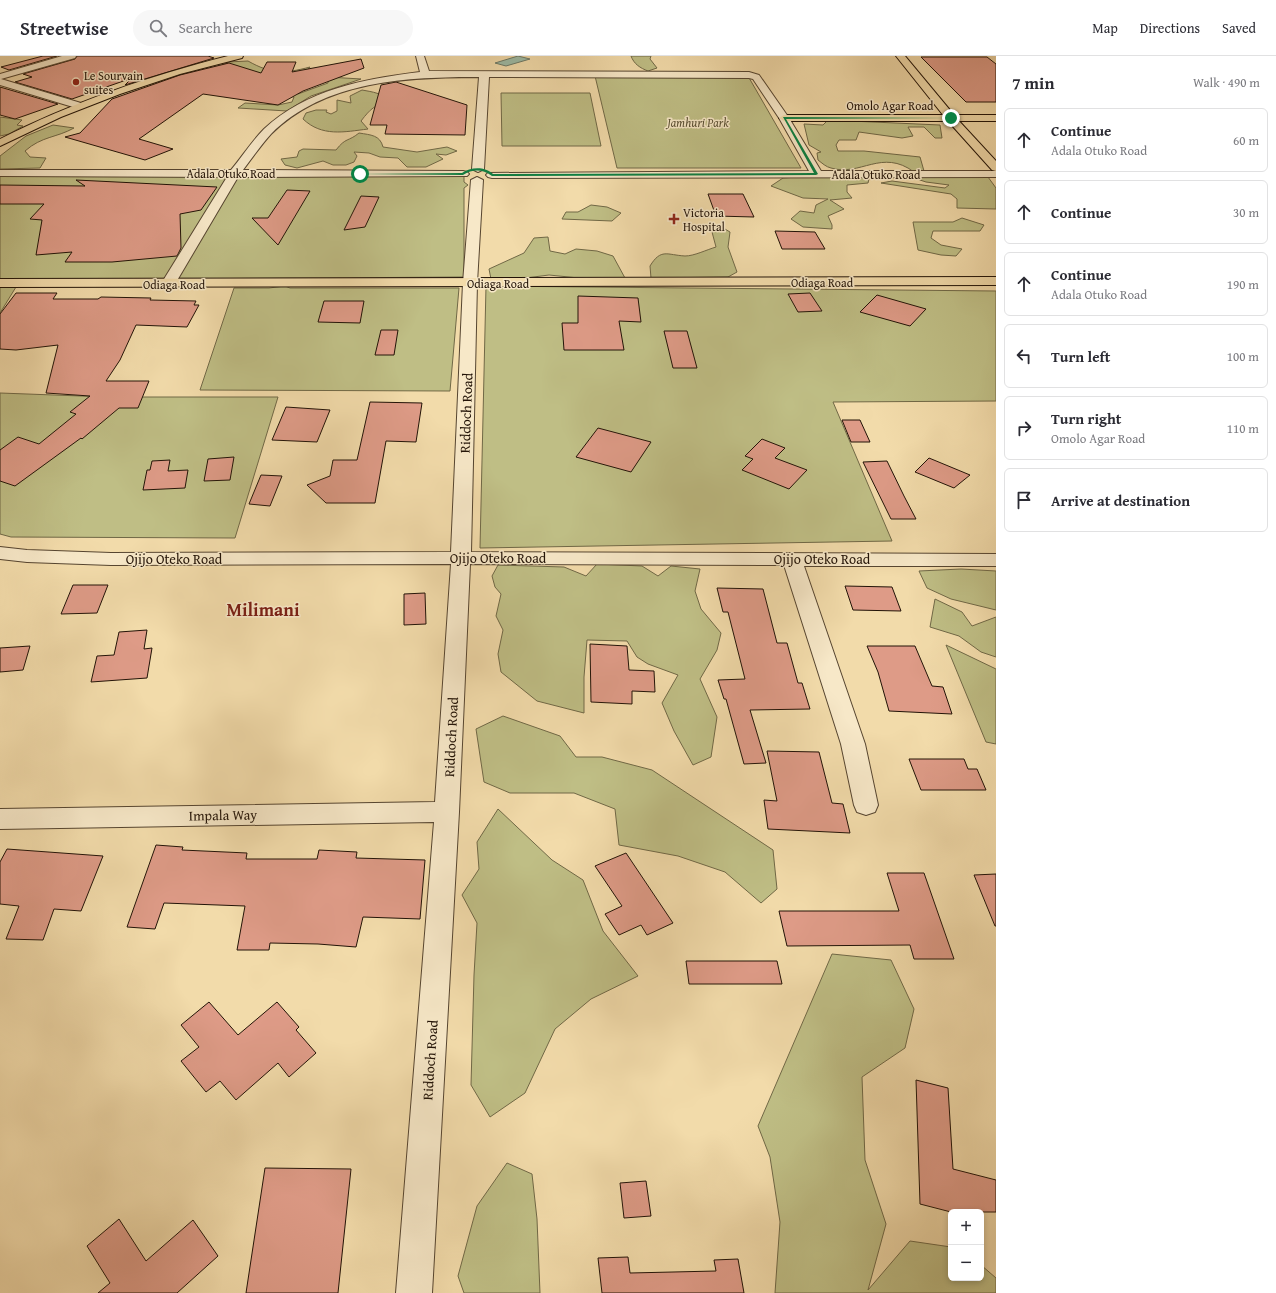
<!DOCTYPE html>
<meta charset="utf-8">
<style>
:root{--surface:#fff;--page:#f7f7f7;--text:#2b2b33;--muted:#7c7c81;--line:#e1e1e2}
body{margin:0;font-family:"Gentium Book Plus",serif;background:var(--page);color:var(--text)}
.controls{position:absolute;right:12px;bottom:12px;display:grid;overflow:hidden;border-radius:6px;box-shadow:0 2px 6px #0003}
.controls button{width:36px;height:36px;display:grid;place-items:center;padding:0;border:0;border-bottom:1px solid var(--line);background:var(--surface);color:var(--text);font:20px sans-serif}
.stop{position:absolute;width:12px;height:12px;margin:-9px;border:3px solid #0b8043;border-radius:50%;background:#fff}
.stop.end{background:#0b8043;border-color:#fff;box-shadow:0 1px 4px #0008}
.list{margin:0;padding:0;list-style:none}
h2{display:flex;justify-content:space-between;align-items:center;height:52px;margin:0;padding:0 16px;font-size:17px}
h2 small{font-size:13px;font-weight:400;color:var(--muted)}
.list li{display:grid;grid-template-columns:26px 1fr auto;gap:12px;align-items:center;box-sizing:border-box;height:64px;margin:0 8px 8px;padding:0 8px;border:1px solid var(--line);border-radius:6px}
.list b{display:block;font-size:15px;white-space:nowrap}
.list p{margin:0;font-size:13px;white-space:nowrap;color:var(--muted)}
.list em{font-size:13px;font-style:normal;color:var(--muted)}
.icon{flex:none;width:22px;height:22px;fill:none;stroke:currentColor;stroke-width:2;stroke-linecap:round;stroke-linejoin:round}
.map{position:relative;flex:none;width:996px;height:1237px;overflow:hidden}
header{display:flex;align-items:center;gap:24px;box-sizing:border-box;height:56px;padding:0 20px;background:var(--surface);border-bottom:1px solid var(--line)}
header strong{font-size:19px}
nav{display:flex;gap:22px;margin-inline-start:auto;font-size:14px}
.search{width:280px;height:36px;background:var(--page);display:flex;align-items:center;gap:10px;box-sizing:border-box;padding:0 14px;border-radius:22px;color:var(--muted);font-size:15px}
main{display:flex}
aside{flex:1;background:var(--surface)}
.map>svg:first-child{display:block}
</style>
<header>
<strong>Streetwise</strong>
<div class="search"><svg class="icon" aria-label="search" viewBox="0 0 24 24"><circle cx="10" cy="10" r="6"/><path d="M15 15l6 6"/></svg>Search here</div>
<nav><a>Map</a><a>Directions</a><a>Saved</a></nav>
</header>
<main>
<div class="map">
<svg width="996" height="1237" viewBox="0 0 996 1237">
<rect width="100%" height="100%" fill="#f2dbaa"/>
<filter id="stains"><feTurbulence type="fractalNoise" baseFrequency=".005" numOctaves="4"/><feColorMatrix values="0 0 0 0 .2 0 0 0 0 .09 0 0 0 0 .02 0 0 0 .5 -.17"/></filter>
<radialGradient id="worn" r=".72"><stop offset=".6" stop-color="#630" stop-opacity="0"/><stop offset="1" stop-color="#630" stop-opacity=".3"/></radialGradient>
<g fill="#bfbe85" stroke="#706846">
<path d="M 631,0 L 651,0 L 650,3 L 657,12 L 648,15 C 640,12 634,8 631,0 Z"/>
<path d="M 248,5 C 271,18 284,18 310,11 L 291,34 L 298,38 L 328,27 L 328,21 L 361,23 L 311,40 L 287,55 L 238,52 L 245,47 L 278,49 L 292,46 L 294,41 L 277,38 L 217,12 L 228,6 Z"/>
<path d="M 595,20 L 748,20 L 801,112 L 617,112 Z"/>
<path d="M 362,34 C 373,36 382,37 389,45 C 374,50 371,52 361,65 L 368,73 C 344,76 322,81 303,63 L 306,57 L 316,54 L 327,54 L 326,56 L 331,58 L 337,55 L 337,44 L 351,47 L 350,40 Z"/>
<path d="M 501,37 L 590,37 L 601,90 L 502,90 Z"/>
<path d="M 0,61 L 22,64 L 17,69 L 23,70 L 9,78 L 0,80 Z"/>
<path d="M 828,64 L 940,69 L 942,82 L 935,82 L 924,71 L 908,71 L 913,80 L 902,82 L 859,76 L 856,84 L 839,84 L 836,89 L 838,95 L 864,95 L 920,101 L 924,115 L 914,116 C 882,92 860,121 831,112 C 826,111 822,107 818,104 L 817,97 L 821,96 L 809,89 L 804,68 L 823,69 Z"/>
<path d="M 53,69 L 74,72 C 56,82 42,80 25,95 L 30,101 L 46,102 L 40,112 L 0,113 L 0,100 L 26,80 Z"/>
<path d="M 359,77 C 371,79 380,79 383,91 L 417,96 L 447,91 L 457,95 L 446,99 L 436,98 L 443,103 L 426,111 L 407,111 L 398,102 L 380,101 L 369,97 L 354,96 L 357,100 L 354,106 L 346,109 L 333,109 L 323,105 L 297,112 L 285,109 L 281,103 L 297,101 L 299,95 L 303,93 L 336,94 C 346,81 348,86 359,77 Z"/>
<path d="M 0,116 L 464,120 L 464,126 L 468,129 L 464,132 L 464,221 L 0,224 Z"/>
<path d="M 842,118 L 869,123 L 868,127 L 847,129 L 847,136 L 852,142 L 830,144 L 844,153 L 828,160 L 832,169 L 832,173 L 803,171 L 791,163 L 800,155 L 814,157 L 816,149 L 828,143 L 803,142 L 771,130 L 783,122 Z"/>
<path d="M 911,121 L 988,121 L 996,132 L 996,153 L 957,152 L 957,143 L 951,138 L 881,127 L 892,125 L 945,132 L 949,129 L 926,126 Z"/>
<path d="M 591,149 L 607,151 L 621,157 L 612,165 L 562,163 L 566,156 L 578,156 Z"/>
<path d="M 962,162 L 984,169 L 980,175 L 933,175 L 931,182 L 941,189 L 962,193 L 956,200 L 941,199 L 918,194 L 913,166 L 953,166 Z"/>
<path d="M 718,169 L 730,176 L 728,191 L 737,216 L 728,221 L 651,222 L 650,210 C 661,192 667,199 685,200 C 694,200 706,194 716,191 L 712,176 Z"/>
<path d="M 548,181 L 550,195 L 565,198 L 576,193 L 597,195 L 613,200 L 625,222 L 589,223 L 549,219 L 518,223 L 491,223 L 489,213 L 524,197 L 534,182 Z"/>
<path d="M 285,230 L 290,232 L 459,232 L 450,335 L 200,334 L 234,232 L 269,232 Z"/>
<path d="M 486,230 L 996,235 L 996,345 L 833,346 L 892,485 L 480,492 Z"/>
<path d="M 0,231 L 16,231 L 0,257 Z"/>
<path d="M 0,337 L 108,341 L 278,341 L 235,482 L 11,481 L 0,478 Z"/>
<path d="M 597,508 L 642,510 L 658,520 L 671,510 L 700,513 L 695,535 L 701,553 L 721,577 L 717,594 L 700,623 L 717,661 L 711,701 L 693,709 L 674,675 L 662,647 L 678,619 L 648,608 L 637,601 L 627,585 L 587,584 L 584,621 L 584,657 L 537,645 L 501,616 L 498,598 L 503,574 L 496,560 L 501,538 L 495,531 L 492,520 L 498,509 L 564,511 L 586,520 Z"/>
<path d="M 961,513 L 996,515 L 996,554 L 951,543 L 927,532 L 919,515 Z"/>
<path d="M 935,543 L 962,556 L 972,570 L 996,561 L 996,601 L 981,596 L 959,580 L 930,571 Z"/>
<path d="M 946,589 L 996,613 L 996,688 L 986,686 Z"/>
<path d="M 503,660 L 560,680 L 576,701 L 602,701 L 652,714 L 773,794 L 777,833 L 761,847 L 725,816 L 678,800 L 619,789 L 615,753 L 574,737 L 510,737 L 484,726 L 476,673 Z"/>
<path d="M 498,753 L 552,804 L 583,824 L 603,875 L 638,920 L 591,943 L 555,973 L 525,1037 L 490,1061 L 471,1029 L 474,919 L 477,867 L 462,839 L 479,813 L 477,786 Z"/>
<path d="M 832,898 L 891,904 L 914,953 L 905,992 L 862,1021 L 865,1104 L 886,1168 L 868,1234 L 910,1185 L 951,1191 L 951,1222 L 981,1222 L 981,1209 L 996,1222 L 996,1237 L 775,1237 L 780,1166 L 770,1101 L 758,1070 Z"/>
<path d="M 507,1107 L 532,1118 L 537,1163 L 540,1237 L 464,1237 L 458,1220 L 477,1150 Z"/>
</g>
<path fill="#9cbba6" stroke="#6b7866" d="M 518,0 L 530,3 L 506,10 L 495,7 Z"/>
<g fill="#de9b87" stroke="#221307">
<path d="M 43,0 L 57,0 L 9,14 L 1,11 Z"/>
<path d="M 77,0 L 208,0 L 214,2 L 125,29 L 132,22 L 72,43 L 15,26 L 32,21 L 23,18 L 75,3 Z"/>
<path d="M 921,1 L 987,1 L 996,8 L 996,46 L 966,46 Z"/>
<path d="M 361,3 L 364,12 L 303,35 L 278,49 L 203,38 L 139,83 L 173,93 L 145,104 L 65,81 L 80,77 L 112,43 L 180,19 L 229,7 L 261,17 L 267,6 L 296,6 L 292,16 Z"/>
<path d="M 396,26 L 467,49 L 465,79 L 385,78 L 387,69 L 370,69 L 381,29 Z"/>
<path d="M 0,31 L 58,48 L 15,63 L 0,59 Z"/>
<path d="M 76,124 L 217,131 L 201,154 L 180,158 L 181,192 L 177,200 L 112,206 L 65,206 L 72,196 L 36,199 L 42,164 L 30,163 L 44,148 L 0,148 L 0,129 L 85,130 Z"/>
<path d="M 287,134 L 310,135 L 278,189 L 252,162 L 268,162 Z"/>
<path d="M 708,138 L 743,138 L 754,161 L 716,160 Z"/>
<path d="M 361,140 L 379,141 L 365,171 L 344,174 Z"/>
<path d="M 775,175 L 815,176 L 825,193 L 782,193 Z"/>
<path d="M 16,237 L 57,237 L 53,243 L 98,243 L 101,241 L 151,242 L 150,244 L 196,245 L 194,249 L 199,249 L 187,271 L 136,269 L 120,304 L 106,325 L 149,325 L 138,352 L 119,352 L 82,383 L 81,382 L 15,430 L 0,425 L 0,394 L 18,381 L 39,388 L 76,358 L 70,356 L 90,340 L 46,337 L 58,289 L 16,294 L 0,293 L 0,258 Z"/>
<path d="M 810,237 L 822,255 L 798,256 L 788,238 Z"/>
<path d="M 877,239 L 926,253 L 910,270 L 860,256 Z"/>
<path d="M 578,240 L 638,242 L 641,266 L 619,265 L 624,294 L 564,294 L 562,267 L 578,267 Z"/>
<path d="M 324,245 L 364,245 L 360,267 L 318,266 Z"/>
<path d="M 381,274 L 398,274 L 394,299 L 375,299 Z"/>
<path d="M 664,275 L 687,275 L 697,312 L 673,312 Z"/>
<path d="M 370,346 L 422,347 L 416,386 L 386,385 L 375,447 L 326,447 L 307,429 L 330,420 L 333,404 L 357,404 Z"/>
<path d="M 286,351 L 330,354 L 317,386 L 272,384 Z"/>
<path d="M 842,364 L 860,364 L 870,386 L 851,386 Z"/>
<path d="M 598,372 L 651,386 L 631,416 L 576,401 Z"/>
<path d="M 762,383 L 785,392 L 775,402 L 807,414 L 789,433 L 742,414 L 753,403 L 745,400 Z"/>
<path d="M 234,401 L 230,424 L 204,425 L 208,403 Z"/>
<path d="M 929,402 L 970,419 L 954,432 L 915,416 Z"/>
<path d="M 170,404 L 168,415 L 188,414 L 185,432 L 143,434 L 147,414 L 150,414 L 152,405 Z"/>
<path d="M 887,405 L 904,440 L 916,463 L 891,463 L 863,406 Z"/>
<path d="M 261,419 L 282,420 L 270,450 L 249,448 Z"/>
<path d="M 73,529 L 108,529 L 97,557 L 61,558 Z"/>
<path d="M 845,530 L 892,531 L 901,555 L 853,554 Z"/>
<path d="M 717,532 L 763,533 L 777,587 L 787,587 L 798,627 L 802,627 L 810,653 L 750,654 L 766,707 L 744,708 L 726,643 L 724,643 L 718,624 L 745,623 L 728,556 L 723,556 Z"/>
<path d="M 425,537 L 426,568 L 404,569 L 404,538 Z"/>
<path d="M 147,574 L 144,593 L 152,592 L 147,622 L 91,626 L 97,600 L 114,599 L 119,576 Z"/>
<path d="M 590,588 L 627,590 L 629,614 L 654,615 L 655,636 L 632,635 L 632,648 L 591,646 Z"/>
<path d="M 30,590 L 23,614 L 0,616 L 0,592 Z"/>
<path d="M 867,590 L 915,590 L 932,630 L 943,631 L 952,658 L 889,655 L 878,616 Z"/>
<path d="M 767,695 L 819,696 L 832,747 L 843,748 L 850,777 L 768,773 L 764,744 L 777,745 Z"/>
<path d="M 909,703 L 964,703 L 968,713 L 977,713 L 986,734 L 921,734 Z"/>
<path d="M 156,789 L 183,791 L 182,794 L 247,797 L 246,803 L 317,803 L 319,794 L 357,796 L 356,802 L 425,804 L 420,863 L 363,861 L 356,891 L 318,888 L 270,887 L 269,894 L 237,894 L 245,850 L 164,847 L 155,873 L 127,871 Z"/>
<path d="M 7,793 L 103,800 L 81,855 L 54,853 L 43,884 L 6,883 L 19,850 L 0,848 L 0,806 Z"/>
<path d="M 626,797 L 673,867 L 647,879 L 641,869 L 619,879 L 605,858 L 622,850 L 595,810 Z"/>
<path d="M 887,817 L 924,817 L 954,903 L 914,903 L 910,889 L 787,890 L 779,855 L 899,855 Z"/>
<path d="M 996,818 L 996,870 L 995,870 L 974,819 Z"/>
<path d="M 686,905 L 777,905 L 782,928 L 689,928 Z"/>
<path d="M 209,946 L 238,979 L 277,946 L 299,971 L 296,974 L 316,997 L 289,1021 L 278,1007 L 236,1044 L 220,1025 L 206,1036 L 181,1005 L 199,991 L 181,969 Z"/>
<path d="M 916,1024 L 948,1032 L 953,1113 L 996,1124 L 996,1156 L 951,1156 L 920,1148 Z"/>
<path d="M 265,1112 L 351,1113 L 338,1237 L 246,1237 Z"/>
<path d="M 646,1125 L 651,1160 L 624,1162 L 620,1127 Z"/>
<path d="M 119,1163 L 146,1205 L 193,1164 L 218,1200 L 177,1237 L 98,1237 L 110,1227 L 87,1190 Z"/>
<path d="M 628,1201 L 630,1217 L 716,1215 L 714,1204 L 738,1203 L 744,1237 L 602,1237 L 598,1202 Z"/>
</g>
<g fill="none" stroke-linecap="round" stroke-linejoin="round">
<g stroke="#564530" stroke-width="2">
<g id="minor">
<path d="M 62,0 L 76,0 L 75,2 L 1,23 L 81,47 L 82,49 L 81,51 L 73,51 L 0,29 L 0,18 Z"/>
<path d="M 416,0 L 424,0 L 429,15 L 749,16 L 759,19 L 789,62 L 821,115 L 996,115 L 996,121 L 492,122 L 488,121 L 486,119 L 488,117 L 809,115 L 779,62 L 753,23 L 749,22 L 489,21 L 484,113 L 478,116 L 472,113 L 479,21 C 408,21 325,24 271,78 C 261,89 252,102 243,114 L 463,115 L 467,116 L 469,118 L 467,120 L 238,121 L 175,228 L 173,231 L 163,231 L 161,228 L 227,121 L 0,120 L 0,114 L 231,114 C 242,101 252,85 264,73 C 307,33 364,23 420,16 Z"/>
<path d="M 477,121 L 483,124 L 477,227 L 471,496 L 996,498 L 996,510 L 804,510 L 865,688 L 878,749 L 875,756 L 866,759 L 857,756 L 854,749 L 841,688 L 784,509 L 470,508 L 459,756 L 432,1237 L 396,1237 L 434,766 L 0,773 L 0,753 L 435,746 L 451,508 L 111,509 L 27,506 L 0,503 L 0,491 L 27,494 L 111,497 L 451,496 L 463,227 L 471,124 Z"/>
</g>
</g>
<g stroke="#221307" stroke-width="2">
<g id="major">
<path d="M 228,0 L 243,0 L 242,2 L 180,18 L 120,38 L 61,61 L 0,90 L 0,83 C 73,46 149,20 228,0 Z"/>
<path d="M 896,0 L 905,0 L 954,59 L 996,59 L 996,65 L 959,65 L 996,105 L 996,115 L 992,114 L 948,65 L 784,65 L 779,62 L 784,59 L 943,59 Z"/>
<path d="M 996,221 L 996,229 L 0,231 L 0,223 Z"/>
</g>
</g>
<use href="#minor" fill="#f7e8c8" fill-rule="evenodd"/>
<use href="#major" fill="#f2dbaa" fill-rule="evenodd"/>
</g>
<path fill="#0b8043" d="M 783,61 L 953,62 L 786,63 L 818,118 L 816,119 L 492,120 C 482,113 473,113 463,119 L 359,118 L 462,117 C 470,111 485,110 493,118 L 814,117 Z"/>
<g fill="#8f2418" stroke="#f7e8c8" stroke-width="1.5">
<circle cx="76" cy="26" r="4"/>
<path d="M672 157h4v4h4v4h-4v4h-4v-4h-4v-4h4z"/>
</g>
<g text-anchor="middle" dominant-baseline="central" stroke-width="3" stroke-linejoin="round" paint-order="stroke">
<g font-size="12" fill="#221307" stroke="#f7e8c8" text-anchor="start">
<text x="84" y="19">Le Sourvain<tspan x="84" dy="14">suites</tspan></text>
<text x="683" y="156">Victoria<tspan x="683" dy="14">Hospital</tspan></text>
</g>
<g font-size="12" fill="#221307" stroke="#f7e8c8">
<text x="890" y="49">Omolo Agar Road</text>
<text x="231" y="117">Adala Otuko Road</text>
<text x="876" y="118">Adala Otuko Road</text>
<text x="822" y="226">Odiaga Road</text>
<text x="498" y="227">Odiaga Road</text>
<text x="174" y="228">Odiaga Road</text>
</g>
<g font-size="12" font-style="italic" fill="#594f33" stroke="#f7e8c8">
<text x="698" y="66">Jamhuri Park</text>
</g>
<g font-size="14" fill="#221307" stroke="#f7e8c8">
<text transform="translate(466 357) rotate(-88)">Riddoch Road</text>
<text x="498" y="502">Ojijo Oteko Road</text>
<text x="174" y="503">Ojijo Oteko Road</text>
<text x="822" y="503">Ojijo Oteko Road</text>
<text transform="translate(451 681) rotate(-87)">Riddoch Road</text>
<text transform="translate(223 759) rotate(-1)">Impala Way</text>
<text transform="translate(430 1004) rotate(-86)">Riddoch Road</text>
</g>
<g font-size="18" font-weight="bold" fill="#7a1f14" stroke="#f7e8c8">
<text x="263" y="553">Milimani</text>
</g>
</g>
<rect width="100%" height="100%" filter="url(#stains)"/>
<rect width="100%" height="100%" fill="url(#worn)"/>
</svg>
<div class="controls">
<button>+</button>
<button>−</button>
</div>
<div class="stop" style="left:360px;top:118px"></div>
<div class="stop end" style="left:951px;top:62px"></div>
</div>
<aside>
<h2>7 min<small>Walk · 490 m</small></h2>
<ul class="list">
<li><svg class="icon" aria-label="ahead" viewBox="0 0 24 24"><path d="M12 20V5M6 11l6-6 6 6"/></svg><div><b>Continue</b><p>Adala Otuko Road</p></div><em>60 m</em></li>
<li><svg class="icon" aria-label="ahead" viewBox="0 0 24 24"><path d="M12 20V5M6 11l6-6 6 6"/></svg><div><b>Continue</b></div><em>30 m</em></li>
<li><svg class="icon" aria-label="ahead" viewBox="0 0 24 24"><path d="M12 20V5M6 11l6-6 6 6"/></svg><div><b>Continue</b><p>Adala Otuko Road</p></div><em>190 m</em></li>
<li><svg class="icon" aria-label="left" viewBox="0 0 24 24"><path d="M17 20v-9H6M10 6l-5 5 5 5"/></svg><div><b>Turn left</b></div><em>100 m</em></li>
<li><svg class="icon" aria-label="right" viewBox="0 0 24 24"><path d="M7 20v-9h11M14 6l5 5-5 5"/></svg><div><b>Turn right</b><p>Omolo Agar Road</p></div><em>110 m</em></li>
<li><svg class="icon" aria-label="arrive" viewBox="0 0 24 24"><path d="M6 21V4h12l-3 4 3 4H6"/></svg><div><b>Arrive at destination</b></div></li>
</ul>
</aside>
</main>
